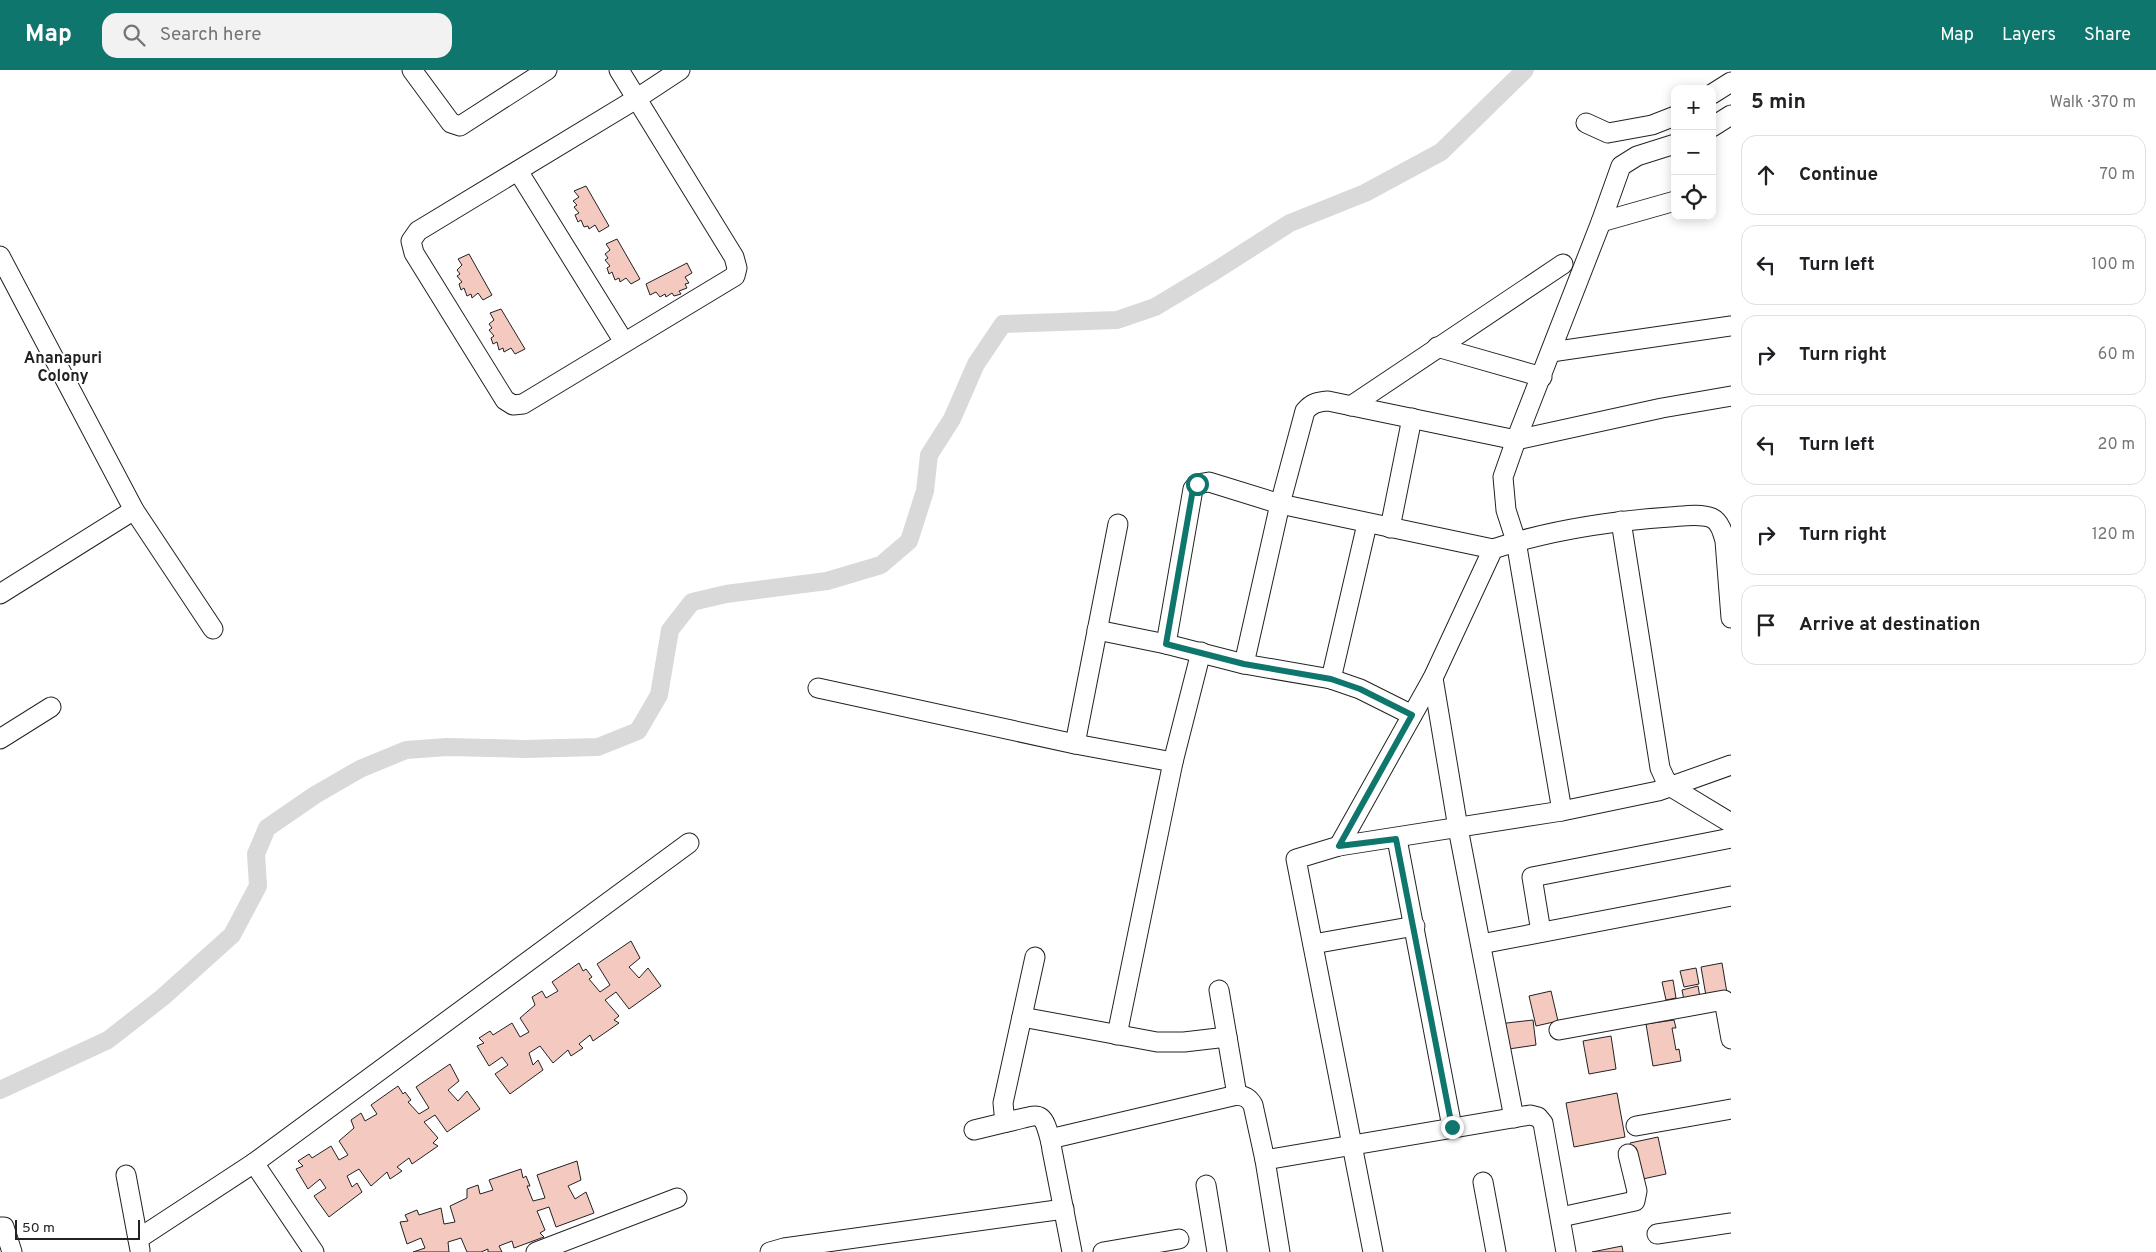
<!DOCTYPE html>
<meta charset="utf-8">
<style>
:root{--surface:#fff;--page:#f2f2f2;--text:#202124;--muted:#757577;--line:#e0e0e0;--accent:#0f766e}
body{margin:0;font-family:Overpass,sans-serif;background:var(--page);color:var(--text)}
.controls{position:absolute;right:15px;top:15px;display:grid;overflow:hidden;border-radius:10px;box-shadow:0 2px 12px #0003}
.controls button{width:45px;height:45px;display:grid;place-items:center;padding:0;border:0;border-bottom:1px solid var(--line);background:var(--surface);color:var(--text);font:25px sans-serif}
.scale{position:absolute;left:15px;bottom:12px;width:125px;box-sizing:border-box;padding-left:5px;border:2px solid #222;border-top:0;font-size:14px;line-height:18px;white-space:nowrap;color:#222;-webkit-text-stroke:4px #fff;paint-order:stroke}
.stop{position:absolute;width:15px;height:15px;margin:-11px;border:4px solid #0f766e;border-radius:50%;background:#fff}
.stop.end{background:#0f766e;border-color:#fff;box-shadow:0 1px 5px #0008}
.list{margin:0;padding:0;list-style:none}
h2{display:flex;justify-content:space-between;align-items:center;height:65px;margin:0;padding:0 20px;font-size:21px}
h2 small{font-size:16px;font-weight:400;color:var(--muted)}
.list li{display:grid;grid-template-columns:32px 1fr auto;gap:15px;align-items:center;box-sizing:border-box;height:80px;margin:0 10px 10px;padding:0 10px;border:1px solid var(--line);border-radius:15px}
.list b{display:block;font-size:19px;white-space:nowrap}
.list em{font-size:16px;font-style:normal;color:var(--muted)}
.icon{flex:none;width:28px;height:28px;fill:none;stroke:currentColor;stroke-width:2;stroke-linecap:round;stroke-linejoin:round}
.map{position:relative;flex:none;width:1731px;height:1182px;overflow:hidden}
header{display:flex;align-items:center;gap:30px;box-sizing:border-box;height:70px;padding:0 25px;background:var(--accent);color:#fff}
header strong{font-size:24px}
nav{display:flex;gap:28px;margin-inline-start:auto;font-size:18px}
.search{width:350px;height:45px;background:var(--page);display:flex;align-items:center;gap:12px;box-sizing:border-box;padding:0 18px;border-radius:15px;color:var(--muted);font-size:19px}
main{display:flex}
aside{flex:1;background:var(--surface)}
.map>svg:first-child{display:block}
</style>
<header>
<strong>Map</strong>
<div class="search"><svg class="icon" aria-label="search" viewBox="0 0 24 24"><circle cx="10" cy="10" r="6"/><path d="M15 15l6 6"/></svg>Search here</div>
<nav><a>Map</a><a>Layers</a><a>Share</a></nav>
</header>
<main>
<div class="map">
<svg width="1731" height="1182" viewBox="0 0 1731 1182">
<rect width="100%" height="100%" fill="#fff"/>
<g fill="none" stroke-linecap="round" stroke-linejoin="round">
<path stroke="#d9d9d9" stroke-width="18" d="M 0,1020 L 108,970 L 163,927 L 232,865 L 258,816 L 256,784 L 267,758 L 315,725 L 360,699 L 406,680 L 447,677 L 525,679 L 598,677 L 638,661 L 659,625 L 670,560 L 692,532 L 726,524 L 827,511 L 881,495 L 909,471 L 925,421 L 929,385 L 952,349 L 976,294 L 1003,254 L 1117,250 L 1155,237 L 1215,201 L 1290,153 L 1365,123 L 1441,82 L 1525,0"/>
</g>
<g fill="#f3c9c0" stroke="#222">
<path d="M 586,116 L 609,156 L 599,162 L 595,155 L 589,159 L 588,156 L 584,157 L 581,150 L 578,152 L 575,145 L 579,143 L 574,137 L 577,135 L 573,131 L 579,127 L 574,121 Z"/>
<path d="M 617,169 L 640,209 L 631,214 L 626,208 L 620,212 L 619,208 L 615,210 L 612,202 L 609,204 L 607,198 L 610,196 L 605,190 L 608,188 L 605,184 L 610,180 L 606,174 Z"/>
<path d="M 469,184 L 492,225 L 483,230 L 478,223 L 472,228 L 471,224 L 467,226 L 464,218 L 461,220 L 459,214 L 462,212 L 457,206 L 460,204 L 457,200 L 462,195 L 458,189 Z"/>
<path d="M 687,193 L 692,203 L 685,207 L 689,213 L 685,214 L 687,218 L 679,221 L 681,224 L 674,226 L 672,223 L 666,227 L 665,224 L 660,227 L 656,222 L 650,225 L 646,214 Z"/>
<path d="M 501,239 L 525,279 L 515,284 L 511,278 L 504,282 L 503,278 L 499,280 L 497,272 L 493,274 L 491,268 L 494,266 L 489,260 L 492,258 L 489,254 L 494,250 L 490,243 Z"/>
<path d="M 631,871 L 640,888 L 629,897 L 639,908 L 648,898 L 661,916 L 629,939 L 616,922 L 605,930 L 619,946 L 614,950 L 619,953 L 593,971 L 590,965 L 579,974 L 583,978 L 571,986 L 568,980 L 553,993 L 540,976 L 529,983 L 533,995 L 538,990 L 543,1000 L 510,1024 L 495,1004 L 508,995 L 502,987 L 489,996 L 477,976 L 484,973 L 479,968 L 490,961 L 493,965 L 512,953 L 520,967 L 529,962 L 520,948 L 535,935 L 532,927 L 542,921 L 546,928 L 558,921 L 552,912 L 579,893 L 583,901 L 586,899 L 592,907 L 589,909 L 600,922 L 610,915 L 597,894 Z"/>
<path d="M 1722,893 L 1727,923 L 1706,926 L 1701,897 Z"/>
<path d="M 1696,898 L 1699,914 L 1684,917 L 1680,901 Z"/>
<path d="M 1673,910 L 1676,928 L 1666,930 L 1662,912 Z"/>
<path d="M 1698,916 L 1700,927 L 1684,930 L 1682,920 Z"/>
<path d="M 1551,921 L 1558,951 L 1536,956 L 1529,926 Z"/>
<path d="M 1533,950 L 1536,975 L 1502,980 L 1498,954 Z"/>
<path d="M 1674,950 L 1676,958 L 1672,958 L 1676,980 L 1679,979 L 1681,991 L 1653,996 L 1646,954 Z"/>
<path d="M 1611,966 L 1616,999 L 1589,1004 L 1583,971 Z"/>
<path d="M 450,994 L 459,1011 L 448,1020 L 458,1031 L 467,1021 L 480,1039 L 447,1062 L 435,1045 L 424,1052 L 438,1068 L 433,1073 L 438,1076 L 412,1094 L 409,1088 L 397,1097 L 402,1101 L 390,1109 L 387,1102 L 371,1116 L 359,1099 L 347,1106 L 352,1117 L 357,1113 L 362,1122 L 329,1147 L 314,1126 L 326,1118 L 320,1109 L 308,1119 L 296,1099 L 303,1096 L 298,1091 L 309,1084 L 312,1088 L 331,1076 L 339,1090 L 348,1085 L 339,1071 L 354,1058 L 351,1050 L 361,1043 L 365,1051 L 377,1044 L 371,1035 L 398,1016 L 403,1024 L 405,1022 L 411,1030 L 408,1032 L 419,1044 L 429,1038 L 416,1017 Z"/>
<path d="M 1617,1023 L 1625,1067 L 1574,1077 L 1566,1033 Z"/>
<path d="M 1658,1067 L 1666,1104 L 1638,1110 L 1630,1073 Z"/>
<path d="M 577,1091 L 581,1110 L 568,1116 L 575,1129 L 586,1122 L 594,1143 L 556,1157 L 549,1137 L 537,1141 L 545,1160 L 540,1163 L 544,1167 L 514,1178 L 512,1171 L 499,1176 L 502,1182 L 488,1182 L 488,1179 L 481,1182 L 467,1182 L 461,1168 L 448,1172 L 449,1182 L 413,1182 L 425,1178 L 421,1168 L 407,1174 L 400,1152 L 408,1151 L 405,1145 L 417,1140 L 419,1145 L 441,1138 L 444,1154 L 455,1152 L 450,1136 L 467,1128 L 467,1119 L 478,1115 L 480,1124 L 493,1120 L 489,1110 L 521,1099 L 523,1108 L 526,1106 L 530,1116 L 527,1116 L 533,1131 L 545,1128 L 537,1105 Z"/>
<path d="M 1622,1176 L 1623,1182 L 1592,1182 Z"/>
</g>
<g fill="none" stroke-linecap="round" stroke-linejoin="round">
<g stroke="#222" stroke-width="21">
<g id="minor">
<path d="M 412,0 L 451,53 L 460,56 L 547,0"/>
<path d="M 619,0 L 734,187 L 737,198 L 735,206 L 523,334 L 513,335 L 505,330 L 414,183 L 411,171 L 418,161 L 636,29 L 680,0"/>
<path d="M 1712,24 L 1731,12"/>
<path d="M 1586,53 L 1608,63 L 1652,55 L 1675,46"/>
<path d="M 1712,57 L 1731,45"/>
<path d="M 518,101 L 624,272"/>
<path d="M 1601,152 L 1675,131"/>
<path d="M 0,186 L 134,440 L 213,559"/>
<path d="M 1437,277 L 1542,307"/>
<path d="M 1551,282 L 1731,256"/>
<path d="M 1351,336 L 1563,194"/>
<path d="M 1621,451 L 1660,698 L 1665,709 L 1673,718 L 1731,753"/>
<path d="M 1390,458 L 1412,348"/>
<path d="M 0,524 L 134,440"/>
<path d="M 1097,560 L 1166,574"/>
<path d="M 1244,594 L 1166,574 L 1193,419 L 1197,414 L 1209,412 L 1280,434 L 1493,479"/>
<path d="M 1433,608 L 1458,758 L 1514,1048"/>
<path d="M 1331,609 L 1367,454"/>
<path d="M 818,618 L 1075,674 L 1173,692"/>
<path d="M 1412,645 L 1360,619 L 1331,609 L 1244,594 L 1280,434 L 1305,341 C 1312,333 1317,332 1328,331 L 1516,370 L 1662,338 L 1731,326"/>
<path d="M 0,669 L 51,637"/>
<path d="M 1075,674 L 1118,454"/>
<path d="M 1562,741 L 1516,471 L 1506,440 L 1503,407 L 1516,370 L 1601,152 L 1621,96 L 1637,86 L 1675,74"/>
<path d="M 1397,769 L 1452,1057"/>
<path d="M 1339,776 L 1433,608 L 1493,479 C 1550,460 1611,451 1670,447 C 1684,446 1700,443 1712,448 C 1720,452 1723,463 1725,471 L 1731,548"/>
<path d="M 1541,862 L 1532,807 L 1731,768"/>
<path d="M 1313,874 L 1415,856"/>
<path d="M 1481,874 L 1731,826"/>
<path d="M 1035,887 L 1003,1033 L 1004,1043 L 1007,1052 C 1040,1045 1042,1037 1051,1073"/>
<path d="M 1219,920 L 1237,1025"/>
<path d="M 1022,947 L 1157,972 L 1184,972 L 1227,967"/>
<path d="M 1559,960 L 1724,930 L 1731,969"/>
<path d="M 1117,965 L 1173,692 L 1201,582"/>
<path d="M 1636,1056 L 1731,1039"/>
<path d="M 974,1060 L 1007,1052"/>
<path d="M 1265,1090 L 1530,1045 L 1538,1047 L 1543,1053 L 1566,1182"/>
<path d="M 254,1093 L 314,1182"/>
<path d="M 126,1105 L 140,1180"/>
<path d="M 1483,1112 L 1496,1182"/>
<path d="M 1206,1115 L 1217,1182"/>
<path d="M 1561,1147 L 1635,1131 L 1637,1121 L 1628,1084"/>
<path d="M 0,1157 L 4,1157 L 12,1182"/>
<path d="M 1657,1164 L 1731,1153"/>
<path d="M 138,1169 L 254,1093 L 689,773"/>
<path d="M 536,1182 L 677,1128"/>
<path d="M 770,1182 L 784,1178 L 1064,1139"/>
<path d="M 1072,1182 L 1052,1080 L 1051,1073 L 1054,1068 L 1237,1025 C 1245,1026 1249,1028 1253,1035 L 1265,1090 L 1280,1182"/>
<path d="M 1103,1182 L 1179,1169"/>
<path d="M 1373,1182 L 1296,789 L 1339,776 L 1562,741 L 1658,721 L 1731,695"/>
</g>
</g>
<use href="#minor" stroke="#fff" stroke-width="19"/>
</g>
<g fill="none" stroke-linecap="round" stroke-linejoin="round">
<path stroke="#0f766e" stroke-width="6" d="M 1197,414 L 1193,419 L 1166,574 L 1244,594 L 1331,609 L 1360,619 L 1412,645 L 1339,776 L 1396,769 L 1452,1057"/>
</g>
<g text-anchor="middle" dominant-baseline="central" stroke-width="4" stroke-linejoin="round" paint-order="stroke">
<g font-size="16" font-weight="bold" fill="#222" stroke="#fff">
<text x="63" y="289">Ananapuri<tspan x="63" dy="18">Colony</tspan></text>
</g>
</g>
</svg>
<div class="controls">
<button>+</button>
<button>−</button>
<button><svg class="icon" aria-label="locate" viewBox="0 0 24 24"><circle cx="12" cy="12" r="6"/><path d="M12 2v4M12 18v4M2 12h4M18 12h4"/></svg></button>
</div>
<div class="scale">50 m</div>
<div class="stop" style="left:1197px;top:414px"></div>
<div class="stop end" style="left:1452px;top:1057px"></div>
</div>
<aside>
<h2>5 min<small>Walk · 370 m</small></h2>
<ul class="list">
<li><svg class="icon" aria-label="ahead" viewBox="0 0 24 24"><path d="M12 20V5M6 11l6-6 6 6"/></svg><div><b>Continue</b></div><em>70 m</em></li>
<li><svg class="icon" aria-label="left" viewBox="0 0 24 24"><path d="M17 20v-9H6M10 6l-5 5 5 5"/></svg><div><b>Turn left</b></div><em>100 m</em></li>
<li><svg class="icon" aria-label="right" viewBox="0 0 24 24"><path d="M7 20v-9h11M14 6l5 5-5 5"/></svg><div><b>Turn right</b></div><em>60 m</em></li>
<li><svg class="icon" aria-label="left" viewBox="0 0 24 24"><path d="M17 20v-9H6M10 6l-5 5 5 5"/></svg><div><b>Turn left</b></div><em>20 m</em></li>
<li><svg class="icon" aria-label="right" viewBox="0 0 24 24"><path d="M7 20v-9h11M14 6l5 5-5 5"/></svg><div><b>Turn right</b></div><em>120 m</em></li>
<li><svg class="icon" aria-label="arrive" viewBox="0 0 24 24"><path d="M6 21V4h12l-3 4 3 4H6"/></svg><div><b>Arrive at destination</b></div></li>
</ul>
</aside>
</main>
